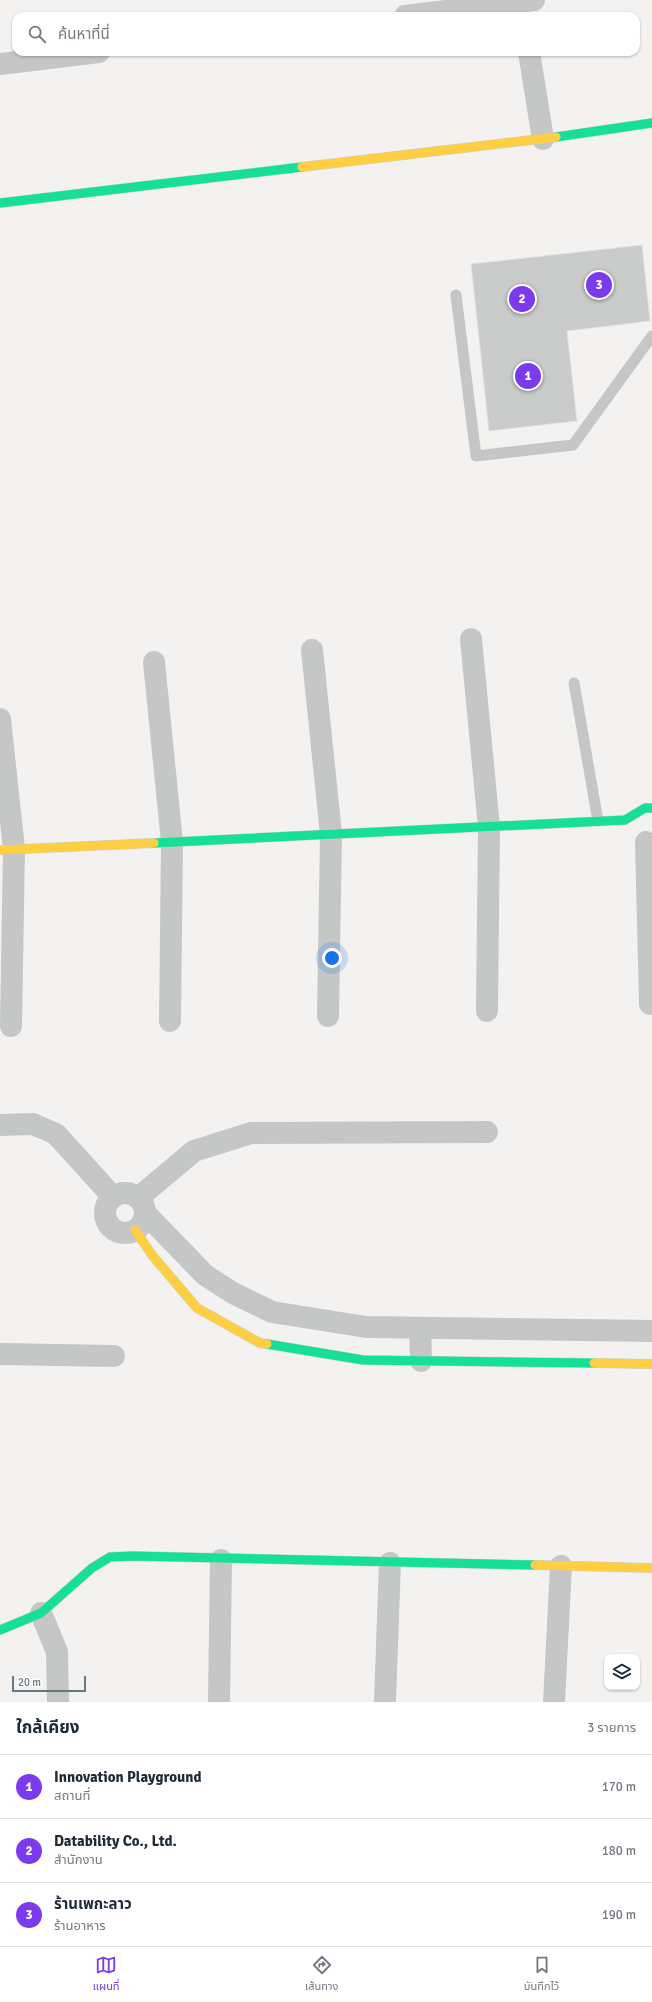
<!DOCTYPE html>
<html lang="th">
<meta charset="utf-8">
<style>
:root{--surface:#fff;--page:#f6f6f7;--text:#1f2937;--muted:#747a83;--line:#e0e1e3;--accent:#7c3aed}
body{margin:0;font-family:Signika,"Noto Sans Thai",sans-serif;background:var(--page);color:var(--text)}
.controls{position:absolute;right:12px;bottom:12px;display:grid;overflow:hidden;border-radius:8px;box-shadow:0 1px 3px #0004}
.controls button{width:36px;height:36px;display:grid;place-items:center;padding:0;border:0;border-bottom:1px solid var(--line);background:var(--surface);color:var(--text);font:20px sans-serif}
.scale{position:absolute;left:12px;bottom:10px;width:74px;box-sizing:border-box;padding-left:4px;border:2px solid #637a81;border-top:0;font-size:11px;line-height:14px;white-space:nowrap;color:#637a81;-webkit-text-stroke:3px #fff;paint-order:stroke}
.you{position:absolute;left:332px;top:958px;width:14px;height:14px;margin:-10px;border:3px solid #fff;border-radius:50%;background:#1a73e8;box-shadow:0 0 0 6px #1a73e833}
.badge{display:grid;place-items:center;width:26px;height:26px;border-radius:50%;background:var(--accent);color:#fff;font-size:13px;font-weight:700}
.pin{position:absolute;translate:-50% -50%;border:2px solid #fff;box-shadow:0 1px 4px #0006}
.list{margin:0;padding:0;list-style:none}
h2{display:flex;justify-content:space-between;align-items:center;height:52px;margin:0;padding:0 16px;font-size:17px}
h2 small{font-size:13px;font-weight:400;color:var(--muted)}
.list li{display:grid;grid-template-columns:26px 1fr auto;gap:12px;align-items:center;box-sizing:border-box;height:64px;padding:0 16px;border-top:1px solid var(--line)}
.list b{display:block;font-size:15px;white-space:nowrap}
.list p{margin:0;font-size:13px;white-space:nowrap;color:var(--muted)}
.list em{font-size:13px;font-style:normal;color:var(--muted)}
.icon{flex:none;width:22px;height:22px;fill:none;stroke:currentColor;stroke-width:2;stroke-linecap:round;stroke-linejoin:round}
.map{position:relative;flex:none;width:652px;height:1702px;overflow:hidden}
.search{position:absolute;background:var(--surface);box-shadow:0 1px 3px #0004;left:12px;right:12px;top:12px;height:44px;display:flex;align-items:center;gap:10px;box-sizing:border-box;padding:0 14px;border-radius:12px;color:var(--muted);font-size:15px}
.sheet{height:244px;background:var(--surface)}
nav{display:flex;justify-content:space-around;align-items:center;box-sizing:border-box;height:56px;border-top:1px solid var(--line);background:var(--surface);font-size:11px;color:var(--muted)}
nav a{display:grid;justify-items:center;gap:2px}
nav .on{color:var(--accent)}
.map>svg:first-child{display:block}
</style>
<div class="map">
<svg width="652" height="1702" viewBox="0 0 652 1702">
<rect width="100%" height="100%" fill="#f3f2f1"/>
<path fill="#cacccc" stroke="#e2e2e1" d="M 642,245 L 650,321 L 567,331 L 577,421 L 489,431 L 471,264 Z"/>
<g fill="none" stroke-linecap="round" stroke-linejoin="round">
<g stroke="#cecfcf" stroke-width="10">
<g id="fast">
<path d="M 556,137 L 652,123"/>
<path d="M 0,203 L 302,167"/>
<path d="M 154,843 L 625,820 L 645,808 L 652,808"/>
<path d="M 267,1344 L 363,1360 L 594,1363"/>
<path d="M 0,1630 L 41,1613 L 92,1568 L 110,1557 L 132,1556 L 535,1565"/>
</g>
</g>
<g stroke="#cecfcf" stroke-width="10">
<g id="slow">
<path d="M 302,167 L 556,137"/>
<path d="M 0,850 L 154,843"/>
<path d="M 135,1230 L 152,1255 L 197,1308 L 260,1343 L 267,1344"/>
<path d="M 594,1363 L 652,1364"/>
<path d="M 535,1565 L 652,1568"/>
</g>
</g>
<g stroke="#c5c7c7" stroke-width="11">
<path d="M 456,295 L 476,456 L 573,445 L 652,336"/>
<path d="M 574,683 L 598,821"/>
</g>
<g stroke="#c5c7c7" stroke-width="22">
<path d="M 405,16 L 534,0"/>
<path d="M 529,52 L 543,139"/>
<path d="M 0,64 L 99,52"/>
<path d="M 471,639 L 489,827 L 487,1011"/>
<path d="M 312,650 L 331,834 L 328,1016"/>
<path d="M 154,662 L 172,842 L 170,1021"/>
<path d="M 0,719 L 14,849 L 11,1026"/>
<path d="M 646,842 L 650,1004"/>
<path d="M 0,1125 L 33,1124 L 56,1134 L 113,1197"/>
<circle cx="125" cy="1213" r="20"/>
<path d="M 138,1198 L 194,1151 L 251,1133 L 487,1132"/>
<path d="M 145,1213 L 205,1275 L 233,1293 L 272,1312 L 366,1327 L 652,1331"/>
<path d="M 420,1328 L 421,1361"/>
<path d="M 0,1354 L 114,1356"/>
<path d="M 41,1613 L 57,1652 L 58,1702"/>
<path d="M 385,1701 L 390,1563"/>
<path d="M 219,1702 L 221,1560"/>
<path d="M 554,1702 L 561,1566"/>
</g>
<use href="#fast" stroke="#16e098" stroke-width="9"/>
<use href="#slow" stroke="#ffcf43" stroke-width="9"/>
</g>
</svg>
<div class="controls">
<button><svg class="icon" aria-label="layers" viewBox="0 0 24 24"><path d="M12 4l9 5-9 5-9-5zM3 14l9 5 9-5"/></svg></button>
</div>
<div class="scale">20 m</div>
<div class="you"></div>
<div class="pin badge" style="left:528px;top:376px">1</div>
<div class="pin badge" style="left:522px;top:299px">2</div>
<div class="pin badge" style="left:599px;top:285px">3</div>
<div class="search"><svg class="icon" aria-label="search" viewBox="0 0 24 24"><circle cx="10" cy="10" r="6"/><path d="M15 15l6 6"/></svg>ค้นหาที่นี่</div>
</div>
<section class="sheet">
<h2>ใกล้เคียง<small>3 รายการ</small></h2>
<ul class="list">
<li><span class="badge">1</span><div><b>Innovation Playground</b><p>สถานที่</p></div><em>170 m</em></li>
<li><span class="badge">2</span><div><b>Datability Co., Ltd.</b><p>สำนักงาน</p></div><em>180 m</em></li>
<li><span class="badge">3</span><div><b>ร้านเพกะลาว</b><p>ร้านอาหาร</p></div><em>190 m</em></li>
</ul>
</section>
<nav>
<a class="on"><svg class="icon" aria-label="map" viewBox="0 0 24 24"><path d="M3 6l6-2 6 2 6-2v14l-6 2-6-2-6 2zM9 4v14M15 6v14"/></svg>แผนที่</a>
<a><svg class="icon" aria-label="directions" viewBox="0 0 24 24"><path d="M12 3l9 9-9 9-9-9zM9 14v-3h6M13 9l2 2-2 2"/></svg>เส้นทาง</a>
<a><svg class="icon" aria-label="saved" viewBox="0 0 24 24"><path d="M7 4h10v16l-5-4-5 4z"/></svg>บันทึกไว้</a>
</nav>
